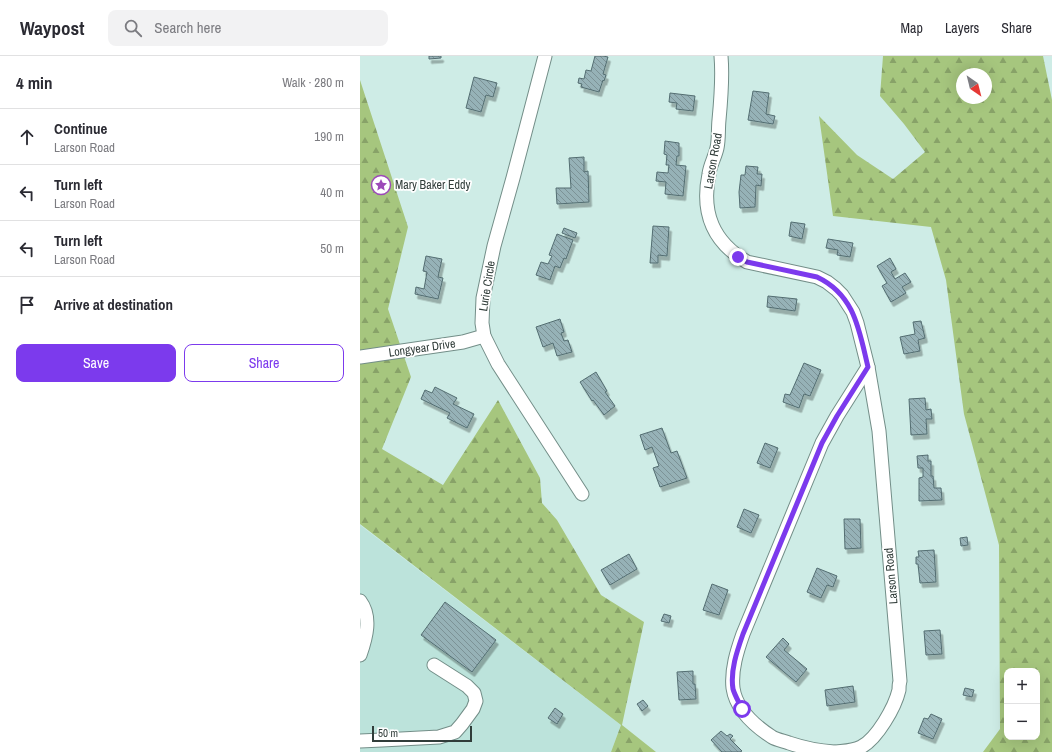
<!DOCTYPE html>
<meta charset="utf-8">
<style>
:root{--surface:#fff;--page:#f2f2f3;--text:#2b2b33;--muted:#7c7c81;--line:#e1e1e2;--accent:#7c3aed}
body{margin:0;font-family:"Archivo Narrow",sans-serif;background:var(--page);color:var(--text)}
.controls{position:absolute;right:12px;bottom:12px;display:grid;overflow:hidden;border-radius:8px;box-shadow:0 4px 16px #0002}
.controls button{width:36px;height:36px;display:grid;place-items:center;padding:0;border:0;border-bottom:1px solid var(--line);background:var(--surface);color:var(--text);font:20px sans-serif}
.compass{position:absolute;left:596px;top:12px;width:36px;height:36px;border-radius:50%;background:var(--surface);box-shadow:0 4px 16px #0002;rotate:145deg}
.scale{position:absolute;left:12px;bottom:10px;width:100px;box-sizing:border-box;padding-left:4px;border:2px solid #313d3a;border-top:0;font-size:11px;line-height:14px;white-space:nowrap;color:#313d3a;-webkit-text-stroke:3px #fff;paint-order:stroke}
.stop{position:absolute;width:12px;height:12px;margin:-9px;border:3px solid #7c3aed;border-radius:50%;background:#fff}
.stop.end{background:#7c3aed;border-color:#fff;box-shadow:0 1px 4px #0008}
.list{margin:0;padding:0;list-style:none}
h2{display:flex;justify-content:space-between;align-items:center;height:52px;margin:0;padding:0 16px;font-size:17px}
h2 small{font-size:13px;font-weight:400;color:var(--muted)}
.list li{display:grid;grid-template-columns:26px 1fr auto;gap:12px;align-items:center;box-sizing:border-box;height:56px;padding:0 16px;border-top:1px solid var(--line)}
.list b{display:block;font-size:15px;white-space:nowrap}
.list p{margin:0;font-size:13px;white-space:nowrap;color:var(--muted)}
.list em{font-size:13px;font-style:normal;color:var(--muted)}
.actions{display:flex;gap:8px;padding:12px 16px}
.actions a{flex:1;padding:9px 0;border:1px solid var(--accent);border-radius:8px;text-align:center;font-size:14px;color:var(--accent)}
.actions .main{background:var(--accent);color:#fff}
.icon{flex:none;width:22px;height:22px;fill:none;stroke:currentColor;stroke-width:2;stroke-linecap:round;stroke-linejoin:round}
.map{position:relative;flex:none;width:692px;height:696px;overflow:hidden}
header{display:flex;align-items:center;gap:24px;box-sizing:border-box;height:56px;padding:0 20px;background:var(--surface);border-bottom:1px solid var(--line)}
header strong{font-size:19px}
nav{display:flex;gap:22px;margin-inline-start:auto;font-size:14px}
.search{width:280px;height:36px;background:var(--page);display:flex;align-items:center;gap:10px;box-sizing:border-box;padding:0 14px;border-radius:8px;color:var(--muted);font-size:15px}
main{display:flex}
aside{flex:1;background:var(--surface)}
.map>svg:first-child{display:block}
</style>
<header>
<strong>Waypost</strong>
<div class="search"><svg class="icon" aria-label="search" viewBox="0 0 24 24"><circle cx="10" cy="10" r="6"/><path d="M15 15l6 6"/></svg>Search here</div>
<nav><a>Map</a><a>Layers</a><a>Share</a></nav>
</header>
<main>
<aside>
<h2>4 min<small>Walk · 280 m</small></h2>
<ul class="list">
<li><svg class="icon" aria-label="ahead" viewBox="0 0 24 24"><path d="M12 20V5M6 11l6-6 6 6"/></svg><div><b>Continue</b><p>Larson Road</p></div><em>190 m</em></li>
<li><svg class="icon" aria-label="left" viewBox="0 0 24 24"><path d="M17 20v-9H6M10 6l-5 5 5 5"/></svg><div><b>Turn left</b><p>Larson Road</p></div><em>40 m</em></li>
<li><svg class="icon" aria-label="left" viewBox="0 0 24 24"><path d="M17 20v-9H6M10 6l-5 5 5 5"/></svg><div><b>Turn left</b><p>Larson Road</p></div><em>50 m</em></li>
<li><svg class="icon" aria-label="arrive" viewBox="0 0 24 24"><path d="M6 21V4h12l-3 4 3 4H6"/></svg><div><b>Arrive at destination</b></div></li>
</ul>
<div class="actions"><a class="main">Save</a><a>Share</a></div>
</aside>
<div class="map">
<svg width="692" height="696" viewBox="0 0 692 696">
<defs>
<pattern id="forest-firs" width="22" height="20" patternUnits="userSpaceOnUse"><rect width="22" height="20" fill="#a6c67e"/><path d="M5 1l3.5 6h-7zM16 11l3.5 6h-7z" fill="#88a268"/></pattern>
<pattern id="building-back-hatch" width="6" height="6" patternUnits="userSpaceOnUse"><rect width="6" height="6" fill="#96b2b7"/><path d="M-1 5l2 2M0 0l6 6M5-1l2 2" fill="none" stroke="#7b9296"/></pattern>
<filter id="shadow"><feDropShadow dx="2.5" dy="4.5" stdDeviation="0" flood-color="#0004"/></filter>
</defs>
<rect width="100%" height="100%" fill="#ceece6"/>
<path fill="#bce3db" d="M 0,469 L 261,669 L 251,696 L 0,696 Z"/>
<g fill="url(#forest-firs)" fill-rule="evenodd">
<path d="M 523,0 L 683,0 L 692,44 L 692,696 L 623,696 L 640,673 L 639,489 L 604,358 L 586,224 L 571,171 L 473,160 L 459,60 L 497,99 L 533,123 L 565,96 L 544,68 L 520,40 ZM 602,18 L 626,18 L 626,42 L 602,42 ZM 647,615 L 677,615 L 677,681 L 647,681 Z"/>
<path d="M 0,24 L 48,171 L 28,253 L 51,321 L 22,393 L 83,429 L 138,344 L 180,422 L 182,447 L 197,464 L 241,539 L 284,566 L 262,669 L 296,696 L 251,696 L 261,669 L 0,468 Z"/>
</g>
<g fill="url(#building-back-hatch)" stroke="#536d71" filter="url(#shadow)">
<path d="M 69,0 L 81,0 L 81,2 L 69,3 Z"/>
<path d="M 235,0 L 243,0 L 248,1 L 243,18 L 246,19 L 244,25 L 243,24 L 239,36 L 221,31 L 222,28 L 218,27 L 219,22 L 224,23 L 226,14 L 231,15 Z"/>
<path d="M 114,21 L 137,27 L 133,41 L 126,39 L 121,56 L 106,52 Z"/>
<path d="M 393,35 L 409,37 L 406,58 L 415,60 L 413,68 L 388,64 Z"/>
<path d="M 310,37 L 335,40 L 333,55 L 316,53 L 317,47 L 309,46 Z"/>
<path d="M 305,85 L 319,87 L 319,100 L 317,100 L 316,109 L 326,110 L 323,140 L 305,138 L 306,126 L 296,125 L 297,116 L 308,117 L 309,109 L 306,109 L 307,99 L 304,98 Z"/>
<path d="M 224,101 L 224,116 L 228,115 L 229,146 L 197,148 L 196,132 L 211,132 L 209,102 Z"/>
<path d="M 386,110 L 398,111 L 397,118 L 402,118 L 401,130 L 396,129 L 395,151 L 380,152 L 379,136 L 381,119 L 385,119 Z"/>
<path d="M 431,166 L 445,168 L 442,183 L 429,180 Z"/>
<path d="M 293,170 L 309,171 L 307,200 L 298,199 L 298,207 L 290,207 Z"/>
<path d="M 204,172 L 217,177 L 215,182 L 202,177 Z"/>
<path d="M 197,178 L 213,184 L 206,203 L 204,202 L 200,212 L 195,210 L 190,224 L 176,219 L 181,206 L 188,208 L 192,200 L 189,199 Z"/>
<path d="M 468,183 L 493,187 L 490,201 L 477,199 L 478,194 L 466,192 Z"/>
<path d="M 66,200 L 82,203 L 78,221 L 83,222 L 78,243 L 55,238 L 56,231 L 64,233 L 67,216 L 63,215 Z"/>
<path d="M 530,202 L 536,213 L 531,216 L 535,223 L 545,217 L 551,226 L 542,231 L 546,237 L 531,246 L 522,230 L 527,227 L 517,210 Z"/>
<path d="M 408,240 L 437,243 L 435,255 L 407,251 Z"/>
<path d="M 200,263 L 204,276 L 201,277 L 204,285 L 208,284 L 212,296 L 197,300 L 193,287 L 183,291 L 176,271 Z"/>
<path d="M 561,265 L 565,282 L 558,284 L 560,295 L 544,298 L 540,281 L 555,278 L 553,266 Z"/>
<path d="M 444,307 L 461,314 L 450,340 L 444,338 L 439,352 L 423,346 L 425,338 L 430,339 Z"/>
<path d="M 236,316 L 247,335 L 245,336 L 255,350 L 244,359 L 233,344 L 232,345 L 220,326 Z"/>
<path d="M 75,331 L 97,342 L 93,348 L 114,358 L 107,372 L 87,362 L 90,357 L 61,343 L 65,334 L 72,337 Z"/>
<path d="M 565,342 L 566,354 L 571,353 L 572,363 L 566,363 L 567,378 L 551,379 L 549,343 Z"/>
<path d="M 302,372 L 311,397 L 317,395 L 327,422 L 300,431 L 293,412 L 299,410 L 292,391 L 285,394 L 280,379 Z"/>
<path d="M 405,387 L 418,392 L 410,412 L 397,407 Z"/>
<path d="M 568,399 L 568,405 L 571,405 L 571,420 L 573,420 L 574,432 L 581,432 L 582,444 L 559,445 L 559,422 L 563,421 L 563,412 L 558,412 L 557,400 Z"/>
<path d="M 384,453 L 399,459 L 391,477 L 377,471 Z"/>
<path d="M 484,463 L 500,463 L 501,492 L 485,493 Z"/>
<path d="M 607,481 L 608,489 L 601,490 L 600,482 Z"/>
<path d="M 574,494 L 576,526 L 560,527 L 558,508 L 556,508 L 556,501 L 559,501 L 558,495 Z"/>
<path d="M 269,498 L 277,513 L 250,529 L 241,514 Z"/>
<path d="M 457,512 L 477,520 L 473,531 L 467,529 L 461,542 L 447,536 Z"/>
<path d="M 352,528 L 368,534 L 359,559 L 343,554 Z"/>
<path d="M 85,546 L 136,584 L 112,616 L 61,579 Z"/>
<path d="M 304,558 L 311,560 L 309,567 L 301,565 Z"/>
<path d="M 580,574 L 582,598 L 566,599 L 564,575 Z"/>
<path d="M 423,582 L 429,588 L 424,594 L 447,613 L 436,626 L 406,601 Z"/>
<path d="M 333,615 L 333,628 L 335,628 L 336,643 L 319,644 L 317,616 Z"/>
<path d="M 493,630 L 495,646 L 467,650 L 465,634 Z"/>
<path d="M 605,632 L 614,634 L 612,641 L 603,639 Z"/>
<path d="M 283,644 L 288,650 L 282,655 L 277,648 Z"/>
<path d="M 195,652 L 203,658 L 197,668 L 188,662 Z"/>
<path d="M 571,658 L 582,663 L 573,683 L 558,677 L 564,662 L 568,663 Z"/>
<path d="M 361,675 L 367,680 L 370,678 L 373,680 L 370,683 L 382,695 L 380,696 L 362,696 L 351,684 Z"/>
</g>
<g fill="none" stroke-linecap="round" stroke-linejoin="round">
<g stroke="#738e88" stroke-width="15">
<g id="minor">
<path d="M 185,0 L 153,122 L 134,190 L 123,242 L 122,267 L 124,280 L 138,308 L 222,438"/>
<path d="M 361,0 C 363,22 361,43 359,64 C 358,73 359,83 357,92 C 355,101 350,109 349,118 C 341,157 353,186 387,206 L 457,221 L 467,226 L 476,233 L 482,239 L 493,256 L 497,267 L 508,311 L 519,375 L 540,625 C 539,628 539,631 539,634 C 535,651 517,683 501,691 C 493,695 485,695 476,696"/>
<path d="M 0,301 L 103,286 L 124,280"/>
<path d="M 0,545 C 12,561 6,582 0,599"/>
<path d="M 0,685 L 22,684 L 79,681 L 95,676 L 102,668 L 113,653 L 116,645 L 114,637 L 107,630 L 74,609"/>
<path d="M 474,696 C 459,695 444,692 429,687 C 424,685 417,684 412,681 C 395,670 376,653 373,632 C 371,614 377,595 383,578 L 462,387 L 477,360 L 508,311"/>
</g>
</g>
<use href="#minor" stroke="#fff" stroke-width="13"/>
</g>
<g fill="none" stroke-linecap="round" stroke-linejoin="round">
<path stroke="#7c3aed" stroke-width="5" d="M 378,201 L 387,206 L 457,221 C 495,239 499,274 508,311 L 477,360 L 462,387 L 383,578 C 377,595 370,615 373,633 C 375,640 379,646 382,653"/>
</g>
<defs>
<g id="sight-ring" transform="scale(1)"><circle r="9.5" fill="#fff" stroke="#9d4ab9" stroke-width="1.5"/><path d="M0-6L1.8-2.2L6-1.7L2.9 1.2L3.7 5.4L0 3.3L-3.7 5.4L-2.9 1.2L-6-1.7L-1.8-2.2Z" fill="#9d4ab9"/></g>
</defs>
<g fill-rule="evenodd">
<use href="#sight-ring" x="21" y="129"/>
</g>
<g text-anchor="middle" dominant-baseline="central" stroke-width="3.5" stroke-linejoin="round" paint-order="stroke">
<g font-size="12" fill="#313d3a" stroke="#fff">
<text transform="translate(353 105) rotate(-80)">Larson Road</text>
<text transform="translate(127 230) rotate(-81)">Lurie Circle</text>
<text transform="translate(62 292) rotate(-8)">Longyear Drive</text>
<text transform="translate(531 520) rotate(-95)">Larson Road</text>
</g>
<g font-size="12" fill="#313d3a" stroke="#fff" text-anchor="start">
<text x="35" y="129">Mary Baker Eddy</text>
</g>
</g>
</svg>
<div class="controls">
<button>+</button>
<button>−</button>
</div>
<svg class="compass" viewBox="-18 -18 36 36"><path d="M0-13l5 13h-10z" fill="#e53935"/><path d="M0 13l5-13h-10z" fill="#7c7c81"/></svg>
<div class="scale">50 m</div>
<div class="stop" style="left:382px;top:653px"></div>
<div class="stop end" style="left:378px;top:201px"></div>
</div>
</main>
